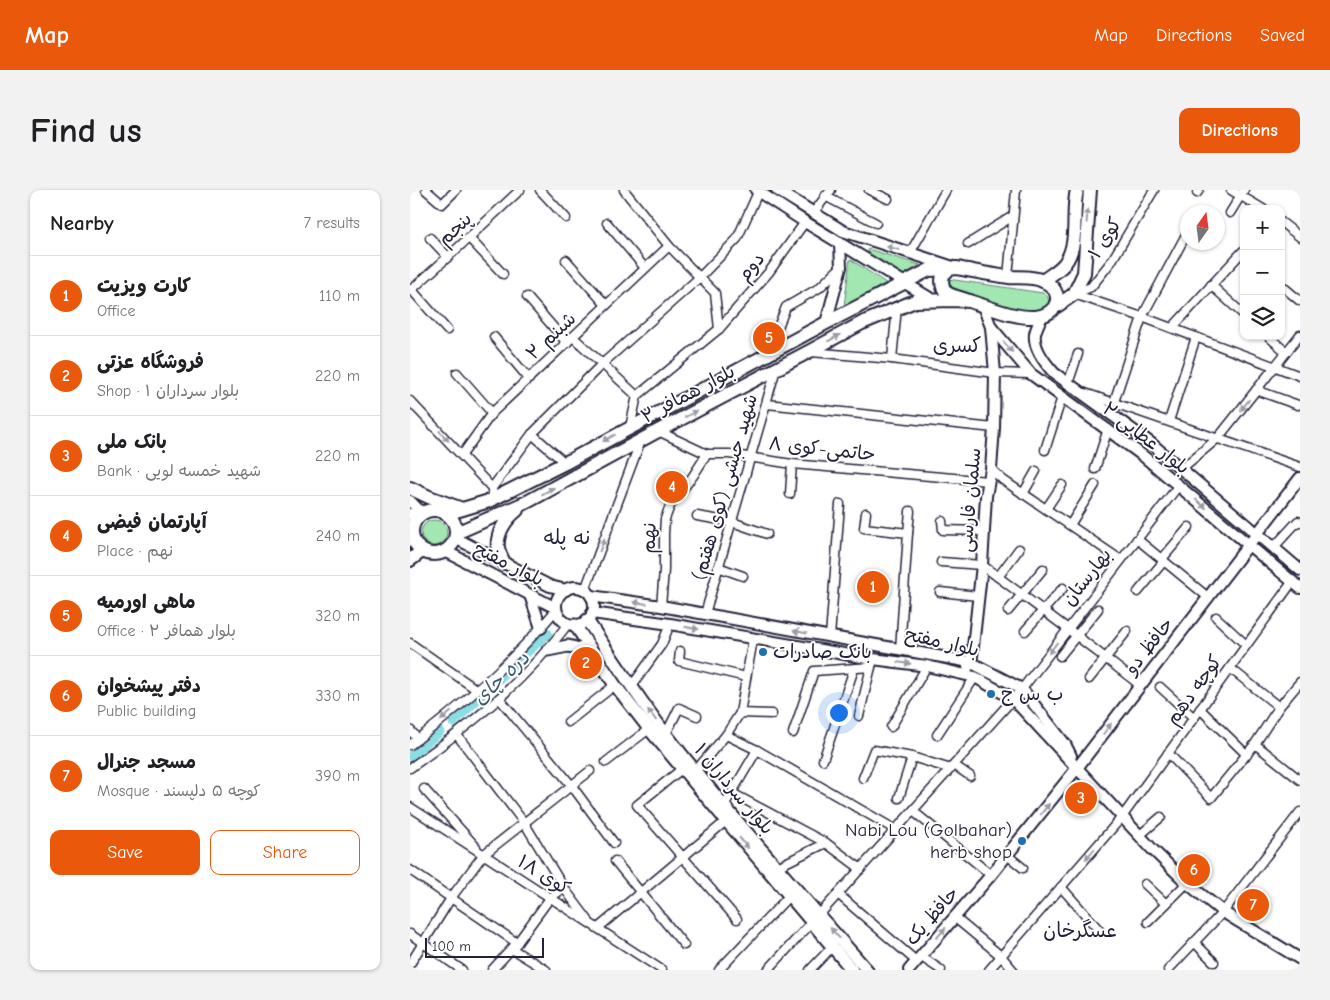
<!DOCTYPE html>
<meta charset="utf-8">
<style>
:root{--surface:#fff;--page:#f2f2f2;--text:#202124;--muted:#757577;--line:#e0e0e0;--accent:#ea580c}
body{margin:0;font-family:"Comic Neue","Playpen Sans Arabic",sans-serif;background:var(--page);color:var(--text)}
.controls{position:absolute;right:15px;top:15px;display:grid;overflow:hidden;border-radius:10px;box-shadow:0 1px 4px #0004}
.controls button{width:45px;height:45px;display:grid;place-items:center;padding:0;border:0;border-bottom:1px solid var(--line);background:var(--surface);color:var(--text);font:25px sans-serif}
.compass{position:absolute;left:770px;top:15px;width:45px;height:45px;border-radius:50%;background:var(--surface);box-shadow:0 1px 4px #0004;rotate:14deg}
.scale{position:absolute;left:15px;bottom:12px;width:119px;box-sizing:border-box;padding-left:5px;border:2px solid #22223b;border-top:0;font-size:14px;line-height:18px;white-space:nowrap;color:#22223b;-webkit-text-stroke:4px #fff;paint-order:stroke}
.you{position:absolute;left:428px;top:522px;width:18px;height:18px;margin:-12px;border:4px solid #fff;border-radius:50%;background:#1a73e8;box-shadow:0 0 0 8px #1a73e833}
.badge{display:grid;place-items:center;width:32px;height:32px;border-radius:50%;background:var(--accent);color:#fff;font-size:16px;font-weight:700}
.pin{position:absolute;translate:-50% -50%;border:2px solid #fff;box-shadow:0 1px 5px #0006}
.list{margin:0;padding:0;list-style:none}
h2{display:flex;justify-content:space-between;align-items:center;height:65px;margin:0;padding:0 20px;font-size:21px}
h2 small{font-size:16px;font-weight:400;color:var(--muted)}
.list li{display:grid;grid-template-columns:32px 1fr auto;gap:15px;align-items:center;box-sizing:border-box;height:80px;padding:0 20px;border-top:1px solid var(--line)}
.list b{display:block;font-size:19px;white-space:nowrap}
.list p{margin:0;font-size:16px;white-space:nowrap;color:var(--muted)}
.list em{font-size:16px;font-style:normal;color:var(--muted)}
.actions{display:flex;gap:10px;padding:15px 20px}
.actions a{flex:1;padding:11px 0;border:1px solid var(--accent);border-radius:10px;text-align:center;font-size:18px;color:var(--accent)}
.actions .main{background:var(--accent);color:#fff}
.icon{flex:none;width:28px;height:28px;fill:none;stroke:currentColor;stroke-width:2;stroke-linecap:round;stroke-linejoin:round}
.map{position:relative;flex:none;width:890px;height:780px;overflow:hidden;border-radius:10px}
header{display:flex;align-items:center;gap:30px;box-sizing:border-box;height:70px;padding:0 25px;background:var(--accent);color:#fff}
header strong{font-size:24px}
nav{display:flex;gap:28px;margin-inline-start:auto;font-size:18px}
.intro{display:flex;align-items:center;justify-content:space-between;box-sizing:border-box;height:120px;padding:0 30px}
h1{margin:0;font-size:35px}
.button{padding:12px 22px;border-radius:10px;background:var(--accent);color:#fff;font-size:18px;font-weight:700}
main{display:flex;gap:30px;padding:0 30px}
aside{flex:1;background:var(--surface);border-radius:10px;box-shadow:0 1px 4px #0004}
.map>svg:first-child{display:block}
</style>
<header>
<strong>Map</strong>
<nav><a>Map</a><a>Directions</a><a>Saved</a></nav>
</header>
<div class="intro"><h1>Find us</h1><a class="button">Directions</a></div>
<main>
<aside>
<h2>Nearby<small>7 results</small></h2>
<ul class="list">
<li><span class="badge">1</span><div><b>کارت ویزیت</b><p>Office</p></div><em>110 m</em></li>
<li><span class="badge">2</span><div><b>فروشگاه عزتی</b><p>Shop · بلوار سرداران ۱</p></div><em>220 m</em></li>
<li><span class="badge">3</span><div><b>بانک ملی</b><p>Bank · شهید خمسه لویی</p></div><em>220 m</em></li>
<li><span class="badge">4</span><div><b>آپارتمان فیضی</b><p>Place · نهم</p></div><em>240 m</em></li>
<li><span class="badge">5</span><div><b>ماهی اورمیه</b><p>Office · بلوار همافر ۲</p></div><em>320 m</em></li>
<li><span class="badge">6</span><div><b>دفتر پیشخوان</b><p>Public building</p></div><em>330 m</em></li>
<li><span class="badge">7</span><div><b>مسجد جنرال</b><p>Mosque · کوچه ۵ دلپسند</p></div><em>390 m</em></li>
</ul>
<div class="actions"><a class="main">Save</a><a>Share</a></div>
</aside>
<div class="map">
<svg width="890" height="780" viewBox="0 0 890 780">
<rect width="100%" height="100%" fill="#fff"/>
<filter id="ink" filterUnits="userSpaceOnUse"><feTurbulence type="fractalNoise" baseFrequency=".02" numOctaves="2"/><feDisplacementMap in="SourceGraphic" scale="10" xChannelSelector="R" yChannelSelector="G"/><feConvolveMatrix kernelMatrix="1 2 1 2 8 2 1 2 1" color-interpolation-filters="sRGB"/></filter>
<g filter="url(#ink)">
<g fill="#a2e6b1" stroke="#628476">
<path d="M 458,59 L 510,75 L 493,85 L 456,64 Z"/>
<path d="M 440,69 L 476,93 L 434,116 Z"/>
<path d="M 538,89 L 633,103 C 639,106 640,111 637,118 L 622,123 L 589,114 L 536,95 Z"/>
<circle cx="24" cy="343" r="13"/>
</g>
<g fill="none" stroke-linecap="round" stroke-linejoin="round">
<g stroke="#8cdde4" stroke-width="9">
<path d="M 43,533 L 138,443"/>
<path d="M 0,566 L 30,542"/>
</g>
<g stroke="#22223b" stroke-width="11">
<g id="minor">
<path d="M 16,0 L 32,14 L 46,0"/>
<path d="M 130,0 L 156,28"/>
<path d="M 214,0 L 259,56 L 305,103 L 309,139"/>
<path d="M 459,0 L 478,9"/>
<path d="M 821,0 L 853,19"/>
<path d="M 787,3 L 789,0"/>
<path d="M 415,6 L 466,33"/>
<path d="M 403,23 L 421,0"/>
<path d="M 820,23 L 834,0"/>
<path d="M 871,32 L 890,47"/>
<path d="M 197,33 L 235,78"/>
<path d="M 20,48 L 38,67"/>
<path d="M 59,48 L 93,84"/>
<path d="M 558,54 L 603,26"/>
<path d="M 500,63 L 536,0"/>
<path d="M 156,70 L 196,115"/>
<path d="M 598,87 L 606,0"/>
<path d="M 801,95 L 834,125"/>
<path d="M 871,95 L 890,111"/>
<path d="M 1,99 L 37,140"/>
<path d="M 0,101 L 38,67 L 110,0"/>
<path d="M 664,104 L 732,127 L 890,186"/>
<path d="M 664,104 L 681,97 L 701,72 L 744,0"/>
<path d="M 117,107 L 157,153"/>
<path d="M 762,138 L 833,61 L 834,62"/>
<path d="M 366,142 L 376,117 L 409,98 L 431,77"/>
<path d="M 858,146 L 876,162"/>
<path d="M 84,147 L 119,189"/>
<path d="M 163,147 L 227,206"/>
<path d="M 401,162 L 482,169 L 585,183 L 621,184"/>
<path d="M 482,169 L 487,117"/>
<path d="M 47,183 L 82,223"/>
<path d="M 658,194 L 668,164"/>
<path d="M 846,200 L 888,215"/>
<path d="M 675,203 L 890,277"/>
<path d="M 0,211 L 82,298 L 82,301"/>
<path d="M 704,212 L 732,127 L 778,41"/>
<path d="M 357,214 L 584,238"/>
<path d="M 759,231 L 786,147"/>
<path d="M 220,237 L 227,206 L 309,139 L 359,82 L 395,32"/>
<path d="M 248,241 L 297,264 L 319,264 L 382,274 L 578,291"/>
<path d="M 122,244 L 155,273"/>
<path d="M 635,260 L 652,207"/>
<path d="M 52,265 L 82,223 L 259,56"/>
<path d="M 581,279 L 593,290 L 711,370"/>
<path d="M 685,279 L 698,239"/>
<path d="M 771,279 L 808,248 L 890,145"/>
<path d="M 82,298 L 122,244 L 192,174 L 290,87 L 327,49 L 349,0"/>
<path d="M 380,304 L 382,274"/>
<path d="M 613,304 L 626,281"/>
<path d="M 636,319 L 652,295"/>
<path d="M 456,323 L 454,338 L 498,343 L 490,460"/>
<path d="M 287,326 L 322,332 L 357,344"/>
<path d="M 532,331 L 533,340 L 574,341"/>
<path d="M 660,335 L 685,295"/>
<path d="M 498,343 L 500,321"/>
<path d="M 727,349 L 799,408"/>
<path d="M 864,357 L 888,331 L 890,332"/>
<path d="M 752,369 L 779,337"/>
<path d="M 531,372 L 572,375 L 658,439 L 730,495"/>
<path d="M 308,377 L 333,386"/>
<path d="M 588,387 L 609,359"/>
<path d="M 175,400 L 231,250"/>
<path d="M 530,402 L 568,406"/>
<path d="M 728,402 L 754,371"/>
<path d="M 251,416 L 254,380 L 254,344 L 255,329 L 260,316 L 283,286 L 297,264"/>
<path d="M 598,421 L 633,379"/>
<path d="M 295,424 L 366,179"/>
<path d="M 806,427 L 836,455"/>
<path d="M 615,441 L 653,398"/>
<path d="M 420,447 L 430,314"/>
<path d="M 0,453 L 67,500"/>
<path d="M 270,461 L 269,471 L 336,487"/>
<path d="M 650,466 L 688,419"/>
<path d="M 820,478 L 869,517"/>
<path d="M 679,489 L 717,441"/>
<path d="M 890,492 L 869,517 L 845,554 L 890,590"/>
<path d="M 221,497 L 252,454 L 260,434"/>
<path d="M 750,497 L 784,528"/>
<path d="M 89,508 L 162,596 L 204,653"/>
<path d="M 790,519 L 837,565"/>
<path d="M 330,523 L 362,524"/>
<path d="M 449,526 L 461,477"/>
<path d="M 158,532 L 205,495"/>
<path d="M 481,537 L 517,476"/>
<path d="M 0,540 L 8,549"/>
<path d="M 383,543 L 404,481 L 461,477 L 463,469"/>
<path d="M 256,544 L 269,518 L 287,526"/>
<path d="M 47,545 L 115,634 L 154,698 L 178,730"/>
<path d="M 316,545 L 330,523 L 343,449"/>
<path d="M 527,545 L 565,487"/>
<path d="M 0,555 C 53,515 103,471 146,420"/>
<path d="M 758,563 L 801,608 L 845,554"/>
<path d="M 413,570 L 444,479"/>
<path d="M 196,572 L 239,539"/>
<path d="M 544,575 L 560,586"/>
<path d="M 0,578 C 59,537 115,491 158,434"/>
<path d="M 273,578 L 227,615 L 327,729"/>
<path d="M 286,580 L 316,545 L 347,560 L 486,640"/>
<path d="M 453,588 L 464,560 L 502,567 L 541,579"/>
<path d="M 14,599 L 66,657"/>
<path d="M 322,603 L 416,653 L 451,679"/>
<path d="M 489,608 L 502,567"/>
<path d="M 315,614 L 347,560"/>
<path d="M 0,617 L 252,780"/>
<path d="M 503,621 L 581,685"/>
<path d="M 730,645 L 751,627"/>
<path d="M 597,665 L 613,678"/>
<path d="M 205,671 L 274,755"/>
<path d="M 367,677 L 416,653"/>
<path d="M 0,680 L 107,753"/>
<path d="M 735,694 L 756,714"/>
<path d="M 651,697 L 689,740"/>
<path d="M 428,704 L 506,771"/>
<path d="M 409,725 L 612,499 L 769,295"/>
<path d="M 544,727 L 591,766 L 603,780"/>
<path d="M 738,732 L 777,693"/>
<path d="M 188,738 L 316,631"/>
<path d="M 0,744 L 52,780"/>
<path d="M 784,752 L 804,772"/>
<path d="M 102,759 L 136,780"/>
<path d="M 510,766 L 531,780"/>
<path d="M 0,774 L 41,708 L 73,665 L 180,581"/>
<path d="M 82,780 L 107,753 L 140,708 L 154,698"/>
<path d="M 309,780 L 379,706"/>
<path d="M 358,780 L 401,733"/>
<path d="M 400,780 L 422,757"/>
<path d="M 579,780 L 712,627 L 883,391"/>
<path d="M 758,780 L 813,722 L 890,622"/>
</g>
</g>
<g stroke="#22223b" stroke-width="14">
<g id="tertiary">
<path d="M 346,0 L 395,32 L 523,110"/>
<path d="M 367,0 L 433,41 L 543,77"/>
<path d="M 573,116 L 581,137 L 621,184 L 732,265 L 890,398"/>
<path d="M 632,126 C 630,131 626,138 625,144 C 623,158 635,173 644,183 L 742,254 L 890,380"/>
<path d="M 416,133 L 431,77 L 430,53"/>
<path d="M 0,311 L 13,324"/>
<path d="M 0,324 L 7,329"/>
<path d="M 0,341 L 2,342"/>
<path d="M 45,348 L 140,396 L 156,400"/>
<path d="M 35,361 L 146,418"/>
<circle cx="165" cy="416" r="19"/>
<path d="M 120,405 L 131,438"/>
<path d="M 181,406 L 251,416 L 560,472 L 612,499 L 655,554 L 661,566"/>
<path d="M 182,423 L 260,434 L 463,469 L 517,476 L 565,487 L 603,509 L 742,659 L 777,693 L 813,722 L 890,769"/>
<path d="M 558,477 L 562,466 L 572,375 L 576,306 L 581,279 L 584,238 L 585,183 L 581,137"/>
<path d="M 499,780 L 581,685 L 667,578 L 890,288"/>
</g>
</g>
<g stroke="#22223b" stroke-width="15">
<g id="secondary">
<path d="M 177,430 C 202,468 227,506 255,543 C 319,625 389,702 457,780"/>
<path d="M 165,435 L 205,495 L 239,539 L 442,780"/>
<path d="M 138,460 L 158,456 L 182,462"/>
</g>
</g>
<g stroke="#22223b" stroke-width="16">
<g id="primary">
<path d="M 546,78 C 564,81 581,85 599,87 C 609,88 623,86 633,91 C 656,101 649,125 625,127 C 603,128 579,117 559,111 C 552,108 543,107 537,103 C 532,98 531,92 533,85 L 539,79 Z"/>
<path d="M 633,91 C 640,85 650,80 655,73 C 670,52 661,24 667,0"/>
<path d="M 647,116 L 664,104 L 674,83 L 680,0"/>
<path d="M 0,298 L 19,307 L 52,319"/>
<circle cx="24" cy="342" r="22"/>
<path d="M 36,324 L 79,311 L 155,273 L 416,133 L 519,80 L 539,79"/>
<path d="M 46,343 L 117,312 L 248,241 L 400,161 L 452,133 L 505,111 L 543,110 L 560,111"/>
<path d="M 0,370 L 12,361"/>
<path d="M 94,373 C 92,368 89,363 88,358 C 86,343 96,329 107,320"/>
</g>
</g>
<use href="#minor" stroke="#fff" stroke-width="8"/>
<use href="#tertiary" stroke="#fff" stroke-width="10"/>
<use href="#secondary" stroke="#fff" stroke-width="11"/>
<use href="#primary" stroke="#fff" stroke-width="12"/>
</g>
<defs><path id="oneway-solid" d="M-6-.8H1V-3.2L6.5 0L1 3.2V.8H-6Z" transform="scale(1.25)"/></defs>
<g fill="#9c9ca7">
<use href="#oneway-solid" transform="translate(677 26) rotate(-87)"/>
<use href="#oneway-solid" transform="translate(483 58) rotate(-162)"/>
<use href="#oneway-solid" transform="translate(424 148) rotate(-29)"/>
<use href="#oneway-solid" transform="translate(598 157) rotate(49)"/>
<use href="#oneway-solid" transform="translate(835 215) rotate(128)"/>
<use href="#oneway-solid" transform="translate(281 224) rotate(-27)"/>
<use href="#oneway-solid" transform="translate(34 246) rotate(47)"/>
<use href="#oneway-solid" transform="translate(199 248) rotate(151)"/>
<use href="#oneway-solid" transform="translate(138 301) rotate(-29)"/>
<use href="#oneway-solid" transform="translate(791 314) rotate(41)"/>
<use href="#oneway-solid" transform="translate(192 355) rotate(-69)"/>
<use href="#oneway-solid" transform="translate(230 413) rotate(-172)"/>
<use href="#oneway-solid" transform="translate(282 438) rotate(10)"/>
<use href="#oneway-solid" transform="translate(390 442) rotate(-169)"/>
<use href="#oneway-solid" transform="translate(643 458) rotate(127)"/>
<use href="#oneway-solid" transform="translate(494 473) rotate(7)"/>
<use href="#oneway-solid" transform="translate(242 525) rotate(-127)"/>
<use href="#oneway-solid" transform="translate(36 526) rotate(140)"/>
<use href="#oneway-solid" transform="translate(697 539) rotate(-53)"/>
<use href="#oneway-solid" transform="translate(635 619) rotate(-51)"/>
<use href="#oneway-solid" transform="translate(334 653) rotate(50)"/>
<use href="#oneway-solid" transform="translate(680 664) rotate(131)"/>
<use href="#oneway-solid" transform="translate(425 743) rotate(-131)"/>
<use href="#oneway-solid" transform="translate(531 743) rotate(-49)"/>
</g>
</g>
<g fill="#1f6fb2" stroke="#fff" stroke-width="2">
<circle cx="353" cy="462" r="5"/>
<circle cx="581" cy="504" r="5"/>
<circle cx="612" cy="651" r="5"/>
</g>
<g text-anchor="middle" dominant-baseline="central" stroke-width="4" stroke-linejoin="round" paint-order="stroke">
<g font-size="19" fill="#22223b" stroke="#fff">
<text transform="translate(45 39) rotate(-43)">پنجم</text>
<text transform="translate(695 48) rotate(-57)">کوی ۱</text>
<text transform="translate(341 77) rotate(-51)">دوم</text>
<text transform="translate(141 146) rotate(-43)">شبنم ۲</text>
<text transform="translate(278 204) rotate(-28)">بلوار همافر ۲</text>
<text transform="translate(736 248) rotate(38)">بلوار عطایی ۲</text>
<text transform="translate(412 259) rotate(6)">حاتمی-کوی ۸</text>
<text transform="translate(315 297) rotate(-74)">شهید حبشی (کوی هفتم)</text>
<text transform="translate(560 310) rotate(-85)">سلمان فارسی</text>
<text transform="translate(239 348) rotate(-87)">نهم</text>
<text transform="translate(99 374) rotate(27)">بلوار مفتح</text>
<text transform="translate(677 387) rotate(-52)">بهارستان</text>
<text transform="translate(532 452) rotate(13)">بلوار مفتح</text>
<text transform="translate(739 456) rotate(-52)">حافظ دو</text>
<text transform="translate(784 500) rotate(-54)">کوچه دهم</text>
<text transform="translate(324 599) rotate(50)">بلوار سرداران ۱</text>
<text transform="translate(134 685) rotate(32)">کوی ۱۸</text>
<text transform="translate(522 726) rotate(-49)">حافظ یک</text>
</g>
<g font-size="19" fill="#22223b" stroke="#fff" text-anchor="start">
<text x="363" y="462">بانک صادرات</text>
<text x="591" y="504">ب س ج</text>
<text x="602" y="640" text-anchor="end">Nabi Lou (Golbahar)<tspan x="602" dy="22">herb shop</tspan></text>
</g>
<g font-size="20" fill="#22223b" stroke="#fff">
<text x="547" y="155">کسری</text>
<text x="157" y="347">نه پله</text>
<text x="670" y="740">عسگرخان</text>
</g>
<g font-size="20" font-style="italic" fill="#425a6e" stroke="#fff">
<text transform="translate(91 488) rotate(-43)">دره چای</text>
</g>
</g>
</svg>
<div class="controls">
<button>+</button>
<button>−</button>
<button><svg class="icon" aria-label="layers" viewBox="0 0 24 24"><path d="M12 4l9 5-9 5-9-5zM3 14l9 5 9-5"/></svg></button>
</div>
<svg class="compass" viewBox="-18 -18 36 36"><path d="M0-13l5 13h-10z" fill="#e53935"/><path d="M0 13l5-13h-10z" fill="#757577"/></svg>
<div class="scale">100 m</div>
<div class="you"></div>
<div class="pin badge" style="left:463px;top:397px">1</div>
<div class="pin badge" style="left:176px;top:473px">2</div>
<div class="pin badge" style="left:671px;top:608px">3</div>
<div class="pin badge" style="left:262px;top:297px">4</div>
<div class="pin badge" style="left:359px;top:148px">5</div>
<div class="pin badge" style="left:784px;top:680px">6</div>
<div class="pin badge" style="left:843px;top:715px">7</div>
</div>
</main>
